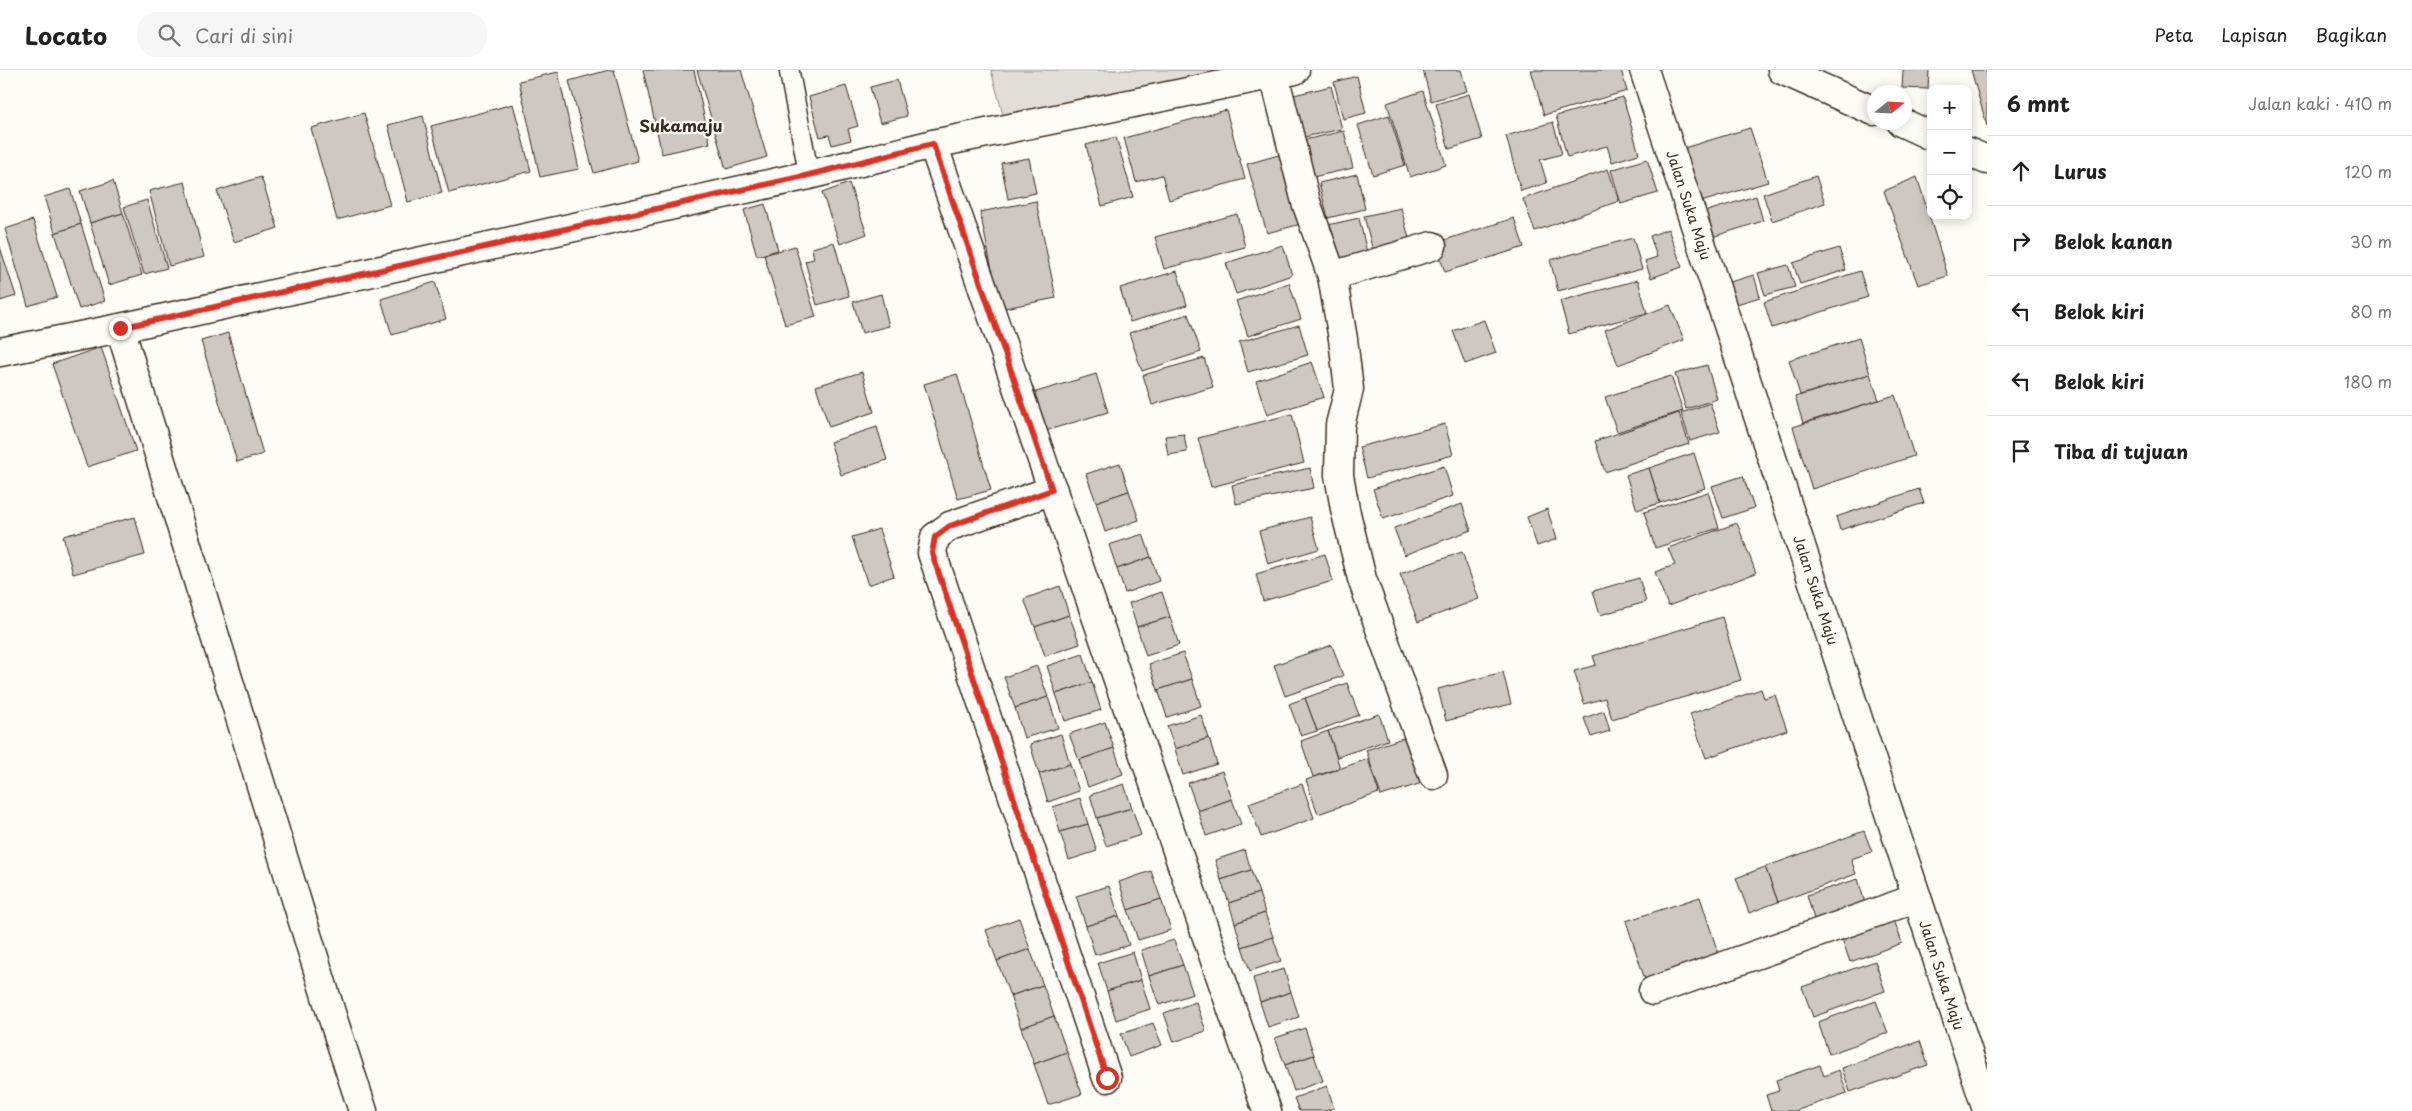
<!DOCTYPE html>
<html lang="id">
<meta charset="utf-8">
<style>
:root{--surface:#fff;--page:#f6f6f6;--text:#202124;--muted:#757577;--line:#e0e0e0}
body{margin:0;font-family:"Playpen Sans",sans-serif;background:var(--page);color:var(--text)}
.controls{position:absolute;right:15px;top:15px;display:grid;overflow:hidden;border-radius:10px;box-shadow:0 2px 12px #0003}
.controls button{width:45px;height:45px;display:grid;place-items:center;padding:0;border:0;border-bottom:1px solid var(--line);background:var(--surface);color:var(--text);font:25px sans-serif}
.compass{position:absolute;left:1867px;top:15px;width:45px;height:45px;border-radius:50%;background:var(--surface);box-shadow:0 2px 12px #0003;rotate:72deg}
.stop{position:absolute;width:15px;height:15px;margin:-11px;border:4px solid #d93025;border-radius:50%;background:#fff}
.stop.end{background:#d93025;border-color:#fff;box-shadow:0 1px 5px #0008}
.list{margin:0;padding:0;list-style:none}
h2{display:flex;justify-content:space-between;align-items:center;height:65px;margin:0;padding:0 20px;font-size:21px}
h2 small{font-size:16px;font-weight:400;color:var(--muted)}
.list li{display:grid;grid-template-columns:32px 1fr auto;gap:15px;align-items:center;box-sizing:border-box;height:70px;padding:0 20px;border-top:1px solid var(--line)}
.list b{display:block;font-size:19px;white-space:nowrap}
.list em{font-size:16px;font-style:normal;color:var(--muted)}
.icon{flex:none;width:28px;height:28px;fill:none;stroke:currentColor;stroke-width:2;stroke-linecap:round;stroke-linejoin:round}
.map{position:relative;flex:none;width:1987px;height:1041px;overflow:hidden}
header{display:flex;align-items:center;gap:30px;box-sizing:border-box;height:70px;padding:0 25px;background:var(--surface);border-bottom:1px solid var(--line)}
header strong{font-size:24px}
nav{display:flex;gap:28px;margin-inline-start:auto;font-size:18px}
.search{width:350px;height:45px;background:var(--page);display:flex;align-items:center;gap:12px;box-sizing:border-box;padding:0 18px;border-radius:20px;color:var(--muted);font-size:19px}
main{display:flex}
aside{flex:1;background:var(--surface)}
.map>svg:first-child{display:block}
</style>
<header>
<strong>Locato</strong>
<div class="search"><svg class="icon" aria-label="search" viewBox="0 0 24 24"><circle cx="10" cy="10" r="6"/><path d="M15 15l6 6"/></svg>Cari di sini</div>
<nav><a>Peta</a><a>Lapisan</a><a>Bagikan</a></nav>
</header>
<main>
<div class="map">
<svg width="1987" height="1041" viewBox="0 0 1987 1041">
<rect width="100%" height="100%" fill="#fdfcf7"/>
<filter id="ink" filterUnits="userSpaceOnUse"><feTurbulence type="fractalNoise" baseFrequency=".02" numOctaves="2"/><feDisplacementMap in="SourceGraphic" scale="10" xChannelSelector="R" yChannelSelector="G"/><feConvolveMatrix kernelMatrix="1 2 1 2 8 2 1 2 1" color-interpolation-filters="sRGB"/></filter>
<g filter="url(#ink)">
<path fill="#e1ded7" stroke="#8e847a" d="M 991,0 L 1247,0 L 1007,60 Z"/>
<g fill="#cdc8c2" stroke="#3b2a1e">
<path d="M 609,0 L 614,0 L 638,91 L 594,103 L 569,11 Z"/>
<path d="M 643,0 L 694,0 L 710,73 L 662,84 Z"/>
<path d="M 697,0 L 741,0 L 767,87 L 726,99 Z"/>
<path d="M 1423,0 L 1461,0 L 1467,21 L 1431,31 Z"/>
<path d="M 1531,0 L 1621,0 L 1627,21 L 1544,45 Z"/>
<path d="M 1903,0 L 1929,0 L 1928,19 L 1902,18 Z"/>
<path d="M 1971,0 L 1987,0 L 1987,56 Z"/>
<path d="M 558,2 L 579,99 L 540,107 L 519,11 Z"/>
<path d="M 1357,6 L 1366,43 L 1343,49 L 1334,12 Z"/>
<path d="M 897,10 L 907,46 L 880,53 L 870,17 Z"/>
<path d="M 846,16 L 858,56 L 848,59 L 851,70 L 832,75 L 829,65 L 820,67 L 809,27 Z"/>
<path d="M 1331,16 L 1342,59 L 1304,67 L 1294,25 Z"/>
<path d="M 1423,21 L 1446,95 L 1410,107 L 1387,33 Z"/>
<path d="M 1469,24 L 1482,69 L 1449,79 L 1436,34 Z"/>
<path d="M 1623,27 L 1639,84 L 1612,92 L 1607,76 L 1567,87 L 1556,46 Z"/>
<path d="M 513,34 L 531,101 L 449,123 L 431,56 Z"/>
<path d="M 1226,40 L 1245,109 L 1169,130 L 1162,105 L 1136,112 L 1124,68 Z"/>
<path d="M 364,43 L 390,135 L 337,150 L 311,58 Z"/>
<path d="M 1389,45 L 1405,95 L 1373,105 L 1358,55 Z"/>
<path d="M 423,46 L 442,123 L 408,132 L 388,55 Z"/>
<path d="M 1553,52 L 1562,84 L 1540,90 L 1547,113 L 1521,121 L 1506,66 Z"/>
<path d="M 1750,58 L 1768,112 L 1701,132 L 1684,78 Z"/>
<path d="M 1344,61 L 1353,98 L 1313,107 L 1304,70 Z"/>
<path d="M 1116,67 L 1133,127 L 1102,136 L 1086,75 Z"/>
<path d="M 1282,84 L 1301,154 L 1267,163 L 1247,94 Z"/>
<path d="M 1029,88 L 1036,123 L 1008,129 L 1001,93 Z"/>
<path d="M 1647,89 L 1658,123 L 1621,134 L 1611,100 Z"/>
<path d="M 1608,99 L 1619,131 L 1535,161 L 1523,129 Z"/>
<path d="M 1357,104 L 1365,139 L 1328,148 L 1319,113 Z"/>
<path d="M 1816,106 L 1825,133 L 1772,151 L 1763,124 Z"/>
<path d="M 261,107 L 278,158 L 234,172 L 217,121 Z"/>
<path d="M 1917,107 L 1948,206 L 1918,215 L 1884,121 Z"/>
<path d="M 113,111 L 123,143 L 90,153 L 80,121 Z"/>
<path d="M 185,112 L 204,187 L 169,196 L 149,121 Z"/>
<path d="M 849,113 L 867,164 L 840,174 L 822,123 Z"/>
<path d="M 70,119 L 81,154 L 55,163 L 44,127 Z"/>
<path d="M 1756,126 L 1763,151 L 1712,167 L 1704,142 Z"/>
<path d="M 147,130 L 167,198 L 144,204 L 124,137 Z"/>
<path d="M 1036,131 L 1056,228 L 1000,239 L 980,142 Z"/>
<path d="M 765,134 L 778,180 L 757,186 L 744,140 Z"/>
<path d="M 1401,138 L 1411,176 L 1374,185 L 1364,146 Z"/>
<path d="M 123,143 L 142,205 L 109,215 L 90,153 Z"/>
<path d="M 1237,144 L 1245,177 L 1164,199 L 1155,167 Z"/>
<path d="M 1359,148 L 1368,187 L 1333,196 L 1323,156 Z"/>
<path d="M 1514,148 L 1524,177 L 1445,202 L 1435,173 Z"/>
<path d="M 33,150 L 57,227 L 28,236 L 5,159 Z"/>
<path d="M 81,154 L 105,231 L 79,239 L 55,163 Z"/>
<path d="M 1668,159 L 1682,197 L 1651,208 L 1645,191 L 1657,187 L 1650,166 Z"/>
<path d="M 1633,168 L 1642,199 L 1558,221 L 1550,190 Z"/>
<path d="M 834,172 L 849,226 L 817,235 L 805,191 L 814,189 L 812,178 Z"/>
<path d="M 1283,175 L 1292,205 L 1236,224 L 1226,193 Z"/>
<path d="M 795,176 L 816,247 L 785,255 L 764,185 Z"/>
<path d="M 0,177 L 16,226 L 0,231 Z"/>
<path d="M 1839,178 L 1846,200 L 1800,214 L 1793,193 Z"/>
<path d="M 1788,195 L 1795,217 L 1765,225 L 1758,203 Z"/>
<path d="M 1177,201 L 1187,235 L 1130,252 L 1120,218 Z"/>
<path d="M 1860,201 L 1868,227 L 1772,258 L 1764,232 Z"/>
<path d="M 1754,205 L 1760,227 L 1730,236 L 1723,214 Z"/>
<path d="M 1638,210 L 1647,243 L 1569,264 L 1560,231 Z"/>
<path d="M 435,212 L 446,249 L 392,265 L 381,229 Z"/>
<path d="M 1289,213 L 1301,249 L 1248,266 L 1236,231 Z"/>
<path d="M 881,224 L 889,256 L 862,263 L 853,232 Z"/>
<path d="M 1670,235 L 1684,270 L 1618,295 L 1605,260 Z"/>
<path d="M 1188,244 L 1201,282 L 1142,301 L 1129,263 Z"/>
<path d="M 1484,250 L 1496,283 L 1465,294 L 1453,261 Z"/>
<path d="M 1299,255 L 1308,285 L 1248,302 L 1239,272 Z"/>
<path d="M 228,263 L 263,384 L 237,392 L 201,271 Z"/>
<path d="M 1859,268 L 1870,304 L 1800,325 L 1789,290 Z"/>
<path d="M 101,277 L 136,381 L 87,397 L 52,294 Z"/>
<path d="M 1204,288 L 1213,317 L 1152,335 L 1143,305 Z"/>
<path d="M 1312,292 L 1324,327 L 1267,345 L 1256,311 Z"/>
<path d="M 1707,295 L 1717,329 L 1686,339 L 1675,304 Z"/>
<path d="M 862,302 L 874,342 L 829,357 L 816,316 Z"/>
<path d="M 957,304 L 991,420 L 958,429 L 924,314 Z"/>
<path d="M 1096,304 L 1108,342 L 1045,361 L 1033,323 Z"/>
<path d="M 1870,304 L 1879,330 L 1803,353 L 1795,327 Z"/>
<path d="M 1671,306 L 1683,341 L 1617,362 L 1605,327 Z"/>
<path d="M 1895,325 L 1914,386 L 1812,419 L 1793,357 Z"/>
<path d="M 1710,333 L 1720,362 L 1690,371 L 1681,343 Z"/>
<path d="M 1679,343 L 1689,374 L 1605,402 L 1595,371 Z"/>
<path d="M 1292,344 L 1304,393 L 1211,417 L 1198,368 Z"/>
<path d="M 1445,354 L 1453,385 L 1367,408 L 1359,377 Z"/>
<path d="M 877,357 L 887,390 L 841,405 L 830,372 Z"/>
<path d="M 1184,364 L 1187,382 L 1168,385 L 1165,366 Z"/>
<path d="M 1694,383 L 1705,418 L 1660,433 L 1649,398 Z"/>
<path d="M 1120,393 L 1129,421 L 1096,432 L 1086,404 Z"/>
<path d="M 1444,396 L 1453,426 L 1383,449 L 1373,419 Z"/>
<path d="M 1310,398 L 1314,418 L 1236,434 L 1232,415 Z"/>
<path d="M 1649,398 L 1660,433 L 1637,440 L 1626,405 Z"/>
<path d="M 1743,406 L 1754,438 L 1723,448 L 1712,416 Z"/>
<path d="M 1919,419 L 1924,433 L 1840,460 L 1836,447 Z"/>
<path d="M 1129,421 L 1139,450 L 1105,462 L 1096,432 Z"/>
<path d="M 1708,422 L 1719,458 L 1655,478 L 1644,442 Z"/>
<path d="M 1462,434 L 1471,460 L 1404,485 L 1394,458 Z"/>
<path d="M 1547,439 L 1557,469 L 1537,476 L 1527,447 Z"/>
<path d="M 135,447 L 145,485 L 73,504 L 63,466 Z"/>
<path d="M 1310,447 L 1319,479 L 1268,494 L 1259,461 Z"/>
<path d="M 1737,453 L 1756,503 L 1668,536 L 1655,502 L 1675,495 L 1668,478 Z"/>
<path d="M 879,459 L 894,506 L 868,515 L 852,467 Z"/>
<path d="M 1143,464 L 1151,487 L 1117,499 L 1109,475 Z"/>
<path d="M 1462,482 L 1479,529 L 1418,552 L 1400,504 Z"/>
<path d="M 1325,484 L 1333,511 L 1263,531 L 1256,504 Z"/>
<path d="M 1151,487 L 1159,511 L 1125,523 L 1117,499 Z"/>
<path d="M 1639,508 L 1646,532 L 1600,545 L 1593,521 Z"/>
<path d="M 1060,516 L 1069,545 L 1035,557 L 1024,529 Z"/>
<path d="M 1162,522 L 1170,547 L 1137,557 L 1129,533 Z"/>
<path d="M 1069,545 L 1080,574 L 1045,586 L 1035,557 Z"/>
<path d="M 1170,547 L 1179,575 L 1146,586 L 1137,557 Z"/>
<path d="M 1722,547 L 1741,610 L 1612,649 L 1605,628 L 1584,634 L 1574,601 L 1596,595 L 1593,586 Z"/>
<path d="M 1332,575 L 1343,606 L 1285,626 L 1274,595 Z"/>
<path d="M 1183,583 L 1192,609 L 1158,620 L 1149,594 Z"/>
<path d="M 1083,584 L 1092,612 L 1056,624 L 1047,596 Z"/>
<path d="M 1037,596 L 1048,627 L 1015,638 L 1004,607 Z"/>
<path d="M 1503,602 L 1511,634 L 1446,651 L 1438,619 Z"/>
<path d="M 1192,609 L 1201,636 L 1167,647 L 1158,620 Z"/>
<path d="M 1092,612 L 1101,640 L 1065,651 L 1056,624 Z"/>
<path d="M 1347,613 L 1359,645 L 1317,661 L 1305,628 Z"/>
<path d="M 1761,619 L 1764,628 L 1775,625 L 1787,660 L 1706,688 L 1690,644 Z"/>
<path d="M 1048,627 L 1058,658 L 1024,668 L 1015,638 Z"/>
<path d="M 1305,628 L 1317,661 L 1301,666 L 1289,634 Z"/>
<path d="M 1604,641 L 1610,661 L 1591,667 L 1584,648 Z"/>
<path d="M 1379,644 L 1388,670 L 1337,687 L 1328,661 Z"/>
<path d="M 1201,645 L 1209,668 L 1175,679 L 1167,656 Z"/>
<path d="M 1105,652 L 1114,678 L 1079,690 L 1069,664 Z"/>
<path d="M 1328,661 L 1340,698 L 1313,707 L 1301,671 Z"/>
<path d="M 1061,664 L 1070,694 L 1039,704 L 1030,674 Z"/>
<path d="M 1406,667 L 1422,713 L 1381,726 L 1366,680 Z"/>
<path d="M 1209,668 L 1217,694 L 1183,705 L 1175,679 Z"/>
<path d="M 1114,678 L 1123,704 L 1088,717 L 1079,690 Z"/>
<path d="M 1368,689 L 1379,723 L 1318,744 L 1306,710 Z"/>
<path d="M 1070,694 L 1079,721 L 1048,732 L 1039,704 Z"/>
<path d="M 1222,701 L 1232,729 L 1198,741 L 1188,713 Z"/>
<path d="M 1124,714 L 1132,738 L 1097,748 L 1090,725 Z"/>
<path d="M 1302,714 L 1314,748 L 1261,767 L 1249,733 Z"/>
<path d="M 1080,728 L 1088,754 L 1060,762 L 1053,737 Z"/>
<path d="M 1232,729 L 1241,754 L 1206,766 L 1198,741 Z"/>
<path d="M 1132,738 L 1141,765 L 1106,776 L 1097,748 Z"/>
<path d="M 1088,754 L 1097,781 L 1069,790 L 1060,762 Z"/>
<path d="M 1864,761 L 1872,782 L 1851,789 L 1856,804 L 1778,832 L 1765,797 Z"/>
<path d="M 1245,780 L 1251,800 L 1221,810 L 1215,790 Z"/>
<path d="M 1765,797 L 1778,832 L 1749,843 L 1736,808 Z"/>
<path d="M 1251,800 L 1259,823 L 1229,833 L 1221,810 Z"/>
<path d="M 1151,801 L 1161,829 L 1128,840 L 1119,812 Z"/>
<path d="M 1858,809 L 1867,840 L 1816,856 L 1807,825 Z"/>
<path d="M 1109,816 L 1119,846 L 1086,856 L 1076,826 Z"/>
<path d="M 1259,823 L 1265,843 L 1235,853 L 1229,833 Z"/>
<path d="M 1700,827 L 1720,889 L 1646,913 L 1626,851 Z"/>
<path d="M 1161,829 L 1171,860 L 1138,870 L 1128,840 Z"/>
<path d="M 1891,841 L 1902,873 L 1850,892 L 1839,860 Z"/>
<path d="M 1265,843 L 1273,867 L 1242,877 L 1235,853 Z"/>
<path d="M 1119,846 L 1129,875 L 1095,885 L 1086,856 Z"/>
<path d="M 1019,848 L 1030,879 L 997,891 L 986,860 Z"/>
<path d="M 1273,867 L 1281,891 L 1250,901 L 1242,877 Z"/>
<path d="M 1174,870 L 1183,895 L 1149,906 L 1141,880 Z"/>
<path d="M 1030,879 L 1043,915 L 1010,926 L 997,891 Z"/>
<path d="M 1133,882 L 1141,910 L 1107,921 L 1098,893 Z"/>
<path d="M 1875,891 L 1885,921 L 1813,947 L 1802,917 Z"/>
<path d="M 1183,895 L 1193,924 L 1159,935 L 1149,906 Z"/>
<path d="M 1284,899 L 1291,922 L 1260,932 L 1253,908 Z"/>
<path d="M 1141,910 L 1150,939 L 1116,950 L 1107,921 Z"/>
<path d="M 1043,915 L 1054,946 L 1021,958 L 1010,926 Z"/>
<path d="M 1291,922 L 1299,947 L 1268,957 L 1260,932 Z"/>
<path d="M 1876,931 L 1888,963 L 1829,984 L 1818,952 Z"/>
<path d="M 1196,932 L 1206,961 L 1174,972 L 1164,943 Z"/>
<path d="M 1054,946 L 1067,982 L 1034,994 L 1021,958 Z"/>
<path d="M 1153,953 L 1162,975 L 1129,987 L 1121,964 Z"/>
<path d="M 1305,958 L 1314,985 L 1285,995 L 1275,968 Z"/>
<path d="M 1920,971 L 1928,995 L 1850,1022 L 1842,998 Z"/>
<path d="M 1067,982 L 1082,1024 L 1048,1035 L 1034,994 Z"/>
<path d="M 1314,985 L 1323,1011 L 1294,1021 L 1285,995 Z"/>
<path d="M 1820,995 L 1824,1006 L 1839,1000 L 1847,1023 L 1795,1041 L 1771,1041 L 1766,1025 L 1779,1021 L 1776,1010 Z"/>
<path d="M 1327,1016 L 1334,1038 L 1325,1041 L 1299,1041 L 1294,1028 Z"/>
</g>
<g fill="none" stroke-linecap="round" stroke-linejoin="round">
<g stroke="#3b2a1e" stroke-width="22">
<path id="service" d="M 789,0 L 809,105"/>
</g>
<g stroke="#3b2a1e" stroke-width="31">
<g id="minor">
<path d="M 1274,5 L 1306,132 L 1332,206 L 1343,269 L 1349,319 L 1340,355 L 1339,405 L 1345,439 L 1362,509 L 1433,705"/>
<path d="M 933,74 L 1267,1041"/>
<path d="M 1332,206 L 1432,176"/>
<path d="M 120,258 L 333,949 L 363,1041"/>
<path d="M 1053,420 L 950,456 L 935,467 L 932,483 L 1107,1008"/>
<path d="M 1653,921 L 1917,828"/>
</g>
</g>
<g stroke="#3b2a1e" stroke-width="31">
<g id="tertiary">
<path d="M 1644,0 L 1987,1040"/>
<path d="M 1782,0 L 1874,41"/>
<path d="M 1901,52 L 1931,66"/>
<path d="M 1968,82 L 1987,90"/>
<path d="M 0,282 L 120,258 L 809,105 L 933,74 L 1295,0"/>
</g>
</g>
<use href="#service" stroke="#fdfcf7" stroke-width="19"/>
<use href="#minor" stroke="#fdfcf7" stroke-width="28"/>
<use href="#tertiary" stroke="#fdfcf7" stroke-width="28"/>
</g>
</g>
<g fill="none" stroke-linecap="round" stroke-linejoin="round" filter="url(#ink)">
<path stroke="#d93025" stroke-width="6" d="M 120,258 L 809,105 L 933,74 L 1052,420 L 950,456 L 935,467 L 932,483 L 1107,1008"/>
</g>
<g text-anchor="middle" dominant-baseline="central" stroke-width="4.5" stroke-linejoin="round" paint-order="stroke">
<g font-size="14" fill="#3b2a1e" stroke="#fdfcf7">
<text transform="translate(1689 135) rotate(72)">Jalan Suka Maju</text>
<text transform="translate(1816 520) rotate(72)">Jalan Suka Maju</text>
<text transform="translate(1942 905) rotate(72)">Jalan Suka Maju</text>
</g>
<g font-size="16" font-weight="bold" fill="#3b2a1e" stroke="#fdfcf7">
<text x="681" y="55">Sukamaju</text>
</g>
</g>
</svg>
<div class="controls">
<button>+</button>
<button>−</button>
<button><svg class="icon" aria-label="locate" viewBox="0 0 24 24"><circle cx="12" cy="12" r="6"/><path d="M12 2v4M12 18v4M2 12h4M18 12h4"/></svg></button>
</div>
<svg class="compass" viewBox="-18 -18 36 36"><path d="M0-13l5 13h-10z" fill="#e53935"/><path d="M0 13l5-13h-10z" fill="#757577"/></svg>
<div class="stop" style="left:1107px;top:1008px"></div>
<div class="stop end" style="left:120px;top:258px"></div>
</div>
<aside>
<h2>6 mnt<small>Jalan kaki · 410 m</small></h2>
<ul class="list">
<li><svg class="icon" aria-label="ahead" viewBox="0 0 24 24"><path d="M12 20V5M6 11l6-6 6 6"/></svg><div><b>Lurus</b></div><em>120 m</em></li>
<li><svg class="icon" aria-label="right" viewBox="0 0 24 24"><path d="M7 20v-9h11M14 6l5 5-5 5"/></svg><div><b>Belok kanan</b></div><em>30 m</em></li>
<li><svg class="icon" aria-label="left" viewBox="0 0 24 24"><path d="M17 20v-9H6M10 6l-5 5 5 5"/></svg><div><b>Belok kiri</b></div><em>80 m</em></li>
<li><svg class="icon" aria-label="left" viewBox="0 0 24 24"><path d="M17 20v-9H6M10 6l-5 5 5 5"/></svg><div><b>Belok kiri</b></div><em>180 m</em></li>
<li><svg class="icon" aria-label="arrive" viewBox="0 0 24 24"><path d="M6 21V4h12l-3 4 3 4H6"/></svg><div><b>Tiba di tujuan</b></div></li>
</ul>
</aside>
</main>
